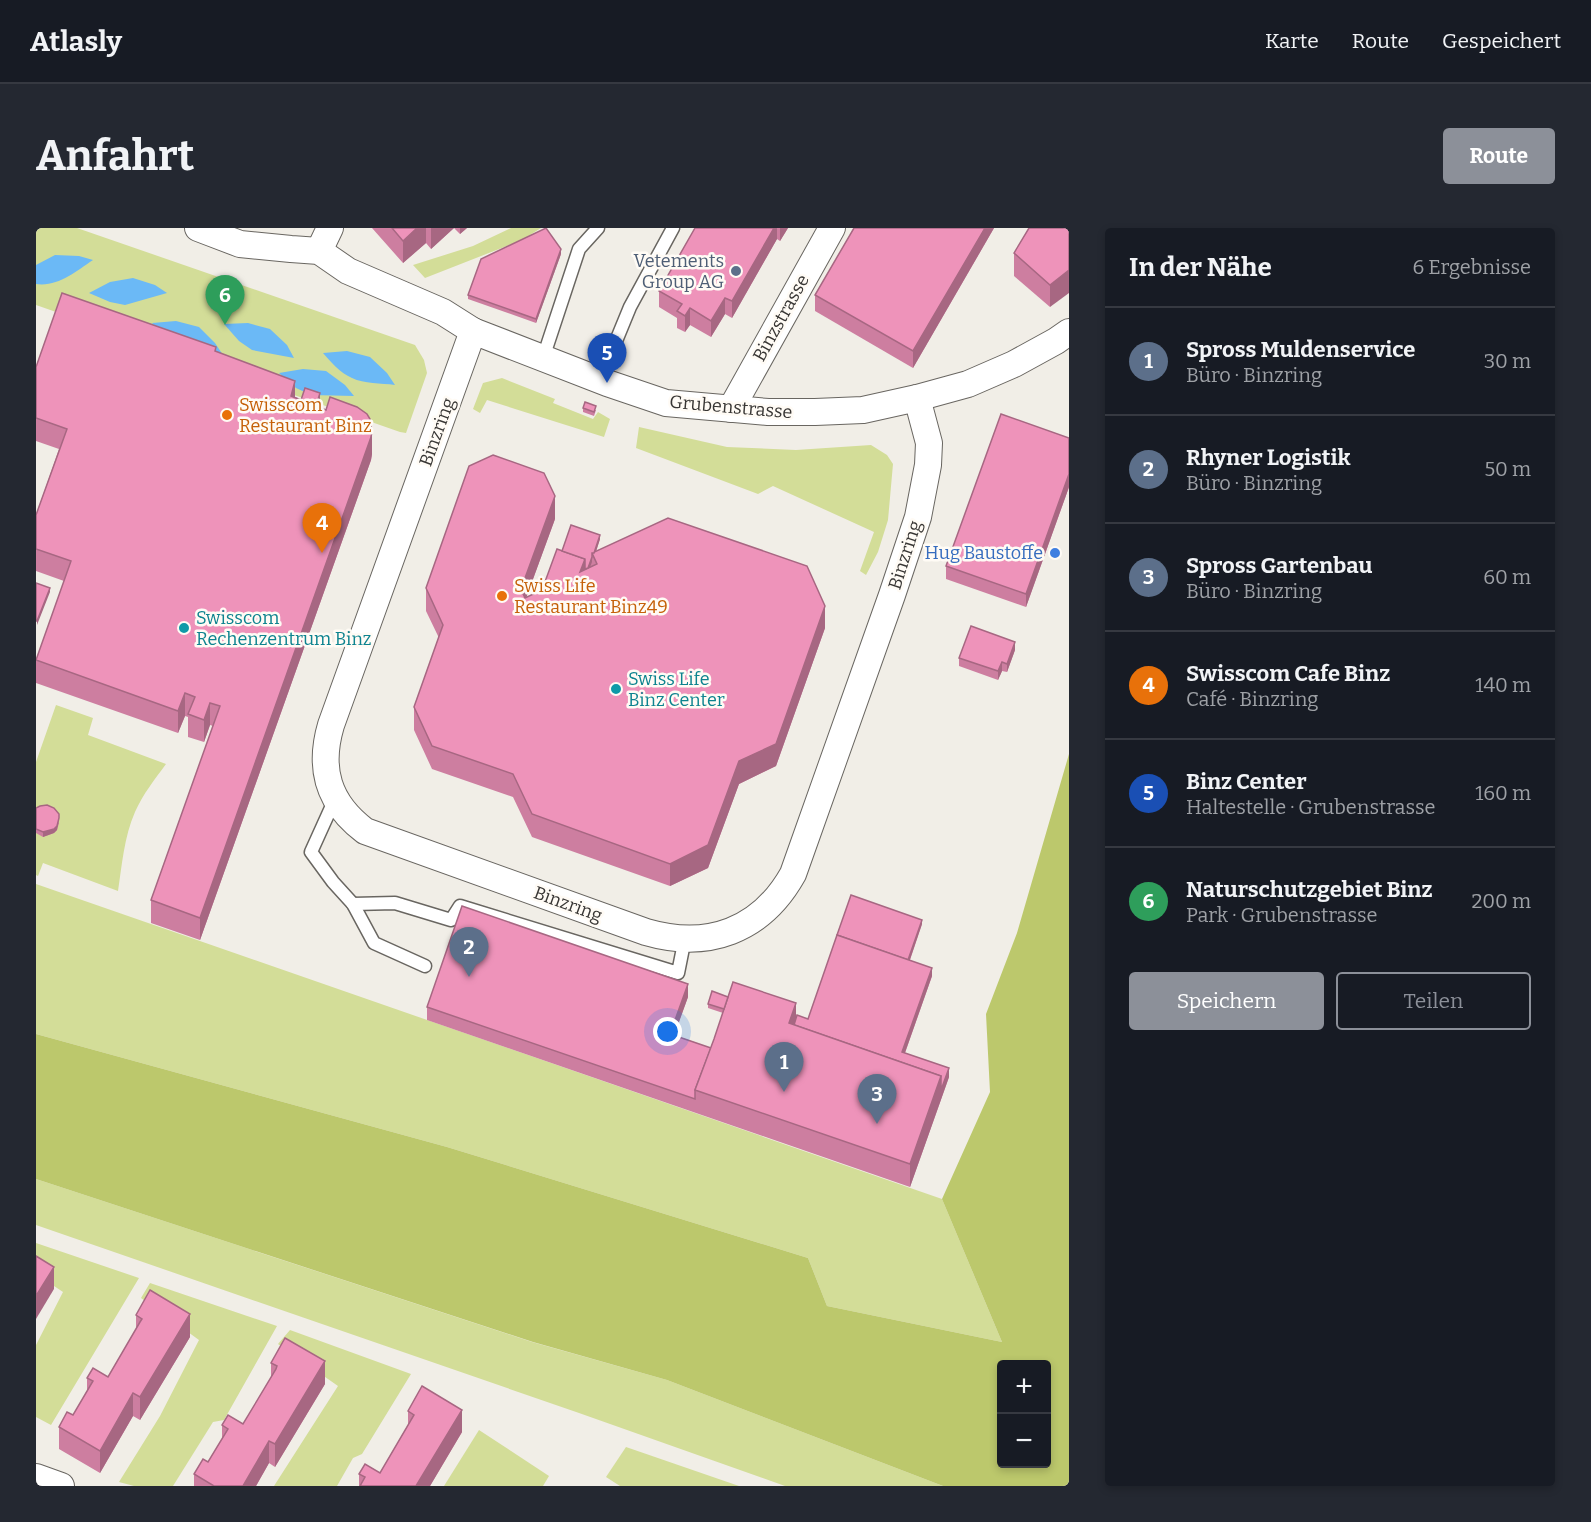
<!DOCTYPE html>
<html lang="de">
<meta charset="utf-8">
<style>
:root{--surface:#171b24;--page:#242831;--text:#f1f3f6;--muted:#9ea1a6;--line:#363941;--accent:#8c9099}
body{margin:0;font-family:Bitter,serif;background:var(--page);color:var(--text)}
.controls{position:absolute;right:18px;bottom:18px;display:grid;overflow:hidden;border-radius:6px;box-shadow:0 3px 9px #0003}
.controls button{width:54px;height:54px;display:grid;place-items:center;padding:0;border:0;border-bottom:2px solid var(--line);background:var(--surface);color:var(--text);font:30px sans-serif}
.you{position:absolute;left:632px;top:804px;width:21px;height:21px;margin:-15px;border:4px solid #fff;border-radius:50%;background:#1a73e8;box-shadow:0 0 0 9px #1a73e833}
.badge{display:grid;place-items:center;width:39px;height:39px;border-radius:50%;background:var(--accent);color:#fff;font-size:20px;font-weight:700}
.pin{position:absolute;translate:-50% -50px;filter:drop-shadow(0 2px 3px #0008)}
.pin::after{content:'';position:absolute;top:32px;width:21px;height:18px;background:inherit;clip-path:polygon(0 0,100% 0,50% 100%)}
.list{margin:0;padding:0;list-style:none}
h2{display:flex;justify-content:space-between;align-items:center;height:78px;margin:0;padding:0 24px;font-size:26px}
h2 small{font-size:20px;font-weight:400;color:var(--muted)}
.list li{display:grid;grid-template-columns:39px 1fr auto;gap:18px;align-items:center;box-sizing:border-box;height:108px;padding:0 24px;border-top:2px solid var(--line)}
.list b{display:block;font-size:22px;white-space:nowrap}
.list p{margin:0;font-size:20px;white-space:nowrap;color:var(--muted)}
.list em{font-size:20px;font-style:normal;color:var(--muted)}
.actions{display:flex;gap:12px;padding:18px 24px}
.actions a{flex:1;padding:14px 0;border:2px solid var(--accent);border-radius:6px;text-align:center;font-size:21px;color:var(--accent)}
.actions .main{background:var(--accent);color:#fff}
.map{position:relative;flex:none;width:1033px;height:1258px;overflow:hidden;border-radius:6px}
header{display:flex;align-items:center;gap:36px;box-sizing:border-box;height:84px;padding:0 30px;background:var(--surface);border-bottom:2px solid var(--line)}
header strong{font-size:28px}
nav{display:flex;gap:33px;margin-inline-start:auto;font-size:21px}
.intro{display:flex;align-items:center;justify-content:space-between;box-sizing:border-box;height:144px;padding:0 36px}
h1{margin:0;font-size:42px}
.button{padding:15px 27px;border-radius:6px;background:var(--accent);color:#fff;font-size:21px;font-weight:700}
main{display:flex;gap:36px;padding:0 36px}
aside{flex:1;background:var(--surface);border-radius:6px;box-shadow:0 3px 9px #0003}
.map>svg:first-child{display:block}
</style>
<header>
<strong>Atlasly</strong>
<nav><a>Karte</a><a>Route</a><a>Gespeichert</a></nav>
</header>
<div class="intro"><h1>Anfahrt</h1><a class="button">Route</a></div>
<main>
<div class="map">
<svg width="1033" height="1258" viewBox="0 0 1033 1258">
<rect width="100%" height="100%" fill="#f1eee7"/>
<g fill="#d3dd98">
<path d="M 0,0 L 41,0 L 379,117 L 388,132 L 391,145 L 370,205 L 364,204 L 0,77 Z"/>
<path d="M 475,0 L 505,0 L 486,12 L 389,50 L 377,37 L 437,18 Z"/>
<path d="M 466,150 L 519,171 L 517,175 L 557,191 L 562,184 L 574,191 L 568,209 L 451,172 L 444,185 L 437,181 L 447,155 Z"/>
<path d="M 603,199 L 691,219 L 760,222 L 835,217 L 851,227 L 857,236 L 852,292 L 842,324 L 830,347 L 824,343 L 838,304 L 737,258 L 722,266 L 600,220 Z"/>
<path d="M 20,477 L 57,490 L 52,507 L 130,536 C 119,551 107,566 99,584 C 88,609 86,637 82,663 L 7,635 L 2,648 L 0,647 L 0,534 Z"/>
<path d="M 0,656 L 906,971 L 966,1114 L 791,1078 L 772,1030 L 411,919 L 0,806 Z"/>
<path d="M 0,951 L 496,1114 L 631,1152 L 907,1258 L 749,1258 L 543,1185 L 0,997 Z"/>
<path d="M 0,1015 L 103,1050 L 15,1197 L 0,1189 L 0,1117 L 27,1064 L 0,1046 Z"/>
<path d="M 114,1055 L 241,1098 L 188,1192 L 177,1194 L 137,1258 L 98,1258 L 83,1254 L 124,1188 L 163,1112 L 105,1070 Z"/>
<path d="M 254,1102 L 375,1146 L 326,1226 L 317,1230 L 301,1258 L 238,1258 L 302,1158 L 242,1116 Z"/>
<path d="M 443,1202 L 513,1248 L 507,1258 L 408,1258 Z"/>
<path d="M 590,1219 L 703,1258 L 584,1258 L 570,1249 Z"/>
</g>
<path fill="#bcc86c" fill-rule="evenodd" d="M 1033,526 L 1033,1258 L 907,1258 L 631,1152 L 497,1114 L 0,951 L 0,806 L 411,919 L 772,1030 L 791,1078 L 966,1114 L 906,971 L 954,864 L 950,786 L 981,705 ZM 966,1136 L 1011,1136 L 1011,1236 L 966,1236 Z"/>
<g fill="#6bb9f6">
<path d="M 19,27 L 43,28 L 57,32 C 39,44 22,59 0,56 L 0,37 Z"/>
<path d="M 97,50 L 119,57 L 131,65 L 89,77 L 74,74 L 53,65 L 74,54 Z"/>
<path d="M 140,93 L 163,99 L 179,115 L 187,127 L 131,111 L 116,95 Z"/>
<path d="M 212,95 L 234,101 L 251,117 L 258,130 L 216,122 L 203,113 L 188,96 Z"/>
<path d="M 311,123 L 334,129 L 351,145 L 359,157 C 345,155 328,156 316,150 C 304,145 295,134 287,125 Z"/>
<path d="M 267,141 L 290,143 L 309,157 L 318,168 L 275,167 L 260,160 L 243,145 Z"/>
</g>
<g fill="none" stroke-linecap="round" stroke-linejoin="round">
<g stroke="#696661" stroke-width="15">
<g id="service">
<path d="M 507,130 L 543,21 L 562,0"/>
<path d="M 564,152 L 594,79 L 637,0"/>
<path d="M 299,571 L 275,624 L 297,654 L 317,676 L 338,715 L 389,738"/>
<path d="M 317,676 L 359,675 L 415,692 L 424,678 L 642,745 L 649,710"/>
</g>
</g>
<g stroke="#696661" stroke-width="28">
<g id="minor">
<path d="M 162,0 L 204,16 L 255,21 L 283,23 L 312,43 L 407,84 L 437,103 L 571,155 L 630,175 L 732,184 L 779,184 L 827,182 L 881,170 L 932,156 L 978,136 L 1020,113 L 1033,104"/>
<path d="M 283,23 L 294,0"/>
<path d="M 437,103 L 295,497 C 282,541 292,575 329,603 L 610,704 C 672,722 725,703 757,646 L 856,367 L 882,289 L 892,237 L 893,215 L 881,170"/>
<path d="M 695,181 L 796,0"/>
<path d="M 0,1249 L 25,1258"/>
</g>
</g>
<use href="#service" stroke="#fff" stroke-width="12"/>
<use href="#minor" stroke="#fff" stroke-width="26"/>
</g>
<g fill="#cd7ea0">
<path d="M 336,0 L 431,0 L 424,6 L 418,0 L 395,21 L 390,15 L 367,35 Z"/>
<path d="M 659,0 L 752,0 L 744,13 L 741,11 L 696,90 L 689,86 L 675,109 L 654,97 L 649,104 L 641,100 L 641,90 L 623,79 L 623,63 Z"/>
<path d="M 818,0 L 958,0 L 877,140 L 779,83 L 779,67 Z"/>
<path d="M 1033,0 L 1014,79 L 978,48 L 978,25 Z"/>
<path d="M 525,26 L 500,95 L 432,71 L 432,67 Z"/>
<path d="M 180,124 L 259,169 L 284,179 L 336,226 L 335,232 L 164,712 L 115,695 L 115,672 L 177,498 L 174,497 L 168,514 L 152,509 L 152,489 L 149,488 L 142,505 L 0,455 L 0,432 L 28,353 L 0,343 L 0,287 L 23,221 L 0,213 L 0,139 Z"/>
<path d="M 547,180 L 560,182 L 558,188 L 547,184 Z"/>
<path d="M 1033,210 L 1033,259 L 990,379 L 910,351 L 910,338 Z"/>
<path d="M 519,291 L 490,370 L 506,362 L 526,323 L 564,311 L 560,324 L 789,400 L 740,538 L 703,556 L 672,640 L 634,658 L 496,609 L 477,569 L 396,541 L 378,502 L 378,479 L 403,410 L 390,383 L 390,360 Z"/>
<path d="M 979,422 L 971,444 L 966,443 L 962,452 L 923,438 L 923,430 Z"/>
<path d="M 0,580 L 23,595 L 21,602 L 18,605 L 7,609 L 0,605 Z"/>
<path d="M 886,696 L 874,732 L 896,748 L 869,825 L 913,849 L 874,959 L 391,792 L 391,779 L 652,769 L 638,807 L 675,820 L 687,785 L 672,780 L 672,776 L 772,791 Z"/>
<path d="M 100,1087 L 154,1109 L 104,1192 L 97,1188 L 64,1245 L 23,1221 L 23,1199 L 37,1187 L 51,1164 L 51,1150 L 72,1149 L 100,1102 Z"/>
<path d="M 235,1135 L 289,1156 L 239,1239 L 233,1235 L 220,1258 L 158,1258 L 158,1246 L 172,1234 L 186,1211 L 186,1197 L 207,1196 L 235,1150 Z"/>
<path d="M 372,1183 L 426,1204 L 394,1258 L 323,1258 L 323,1246 L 344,1245 L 372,1197 Z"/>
</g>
<g fill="#a76782">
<path d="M 381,0 L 390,0 L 390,15 L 367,35 L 367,13 Z"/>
<path d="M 395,0 L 418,0 L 395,21 Z"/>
<path d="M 424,0 L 431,0 L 424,6 Z"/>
<path d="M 738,0 L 741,0 L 741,11 L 696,90 L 696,73 Z"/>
<path d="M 744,0 L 752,0 L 744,13 Z"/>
<path d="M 949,0 L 958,0 L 877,140 L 877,123 Z"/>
<path d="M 525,21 L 525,26 L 500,95 L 500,91 Z"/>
<path d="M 1033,42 L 1033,65 L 1014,79 L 1014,57 Z"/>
<path d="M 689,70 L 689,86 L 675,109 L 675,93 Z"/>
<path d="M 654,80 L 654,97 L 649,104 L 649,88 Z"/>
<path d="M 259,153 L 259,176 L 255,168 Z"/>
<path d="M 284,165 L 284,188 L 280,178 Z"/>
<path d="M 336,203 L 336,226 L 335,232 L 164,712 L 164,690 Z"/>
<path d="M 1033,246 L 1033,259 L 990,379 L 990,366 Z"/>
<path d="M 519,268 L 519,291 L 485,384 L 485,361 Z"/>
<path d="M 564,307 L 564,311 L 558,329 L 557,327 Z"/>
<path d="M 556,329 L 556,334 L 544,366 L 544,344 L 549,331 Z"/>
<path d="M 14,360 L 14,364 L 1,397 L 1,393 Z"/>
<path d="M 789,378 L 789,400 L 740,538 L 703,556 L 672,640 L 634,658 L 634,636 L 703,533 Z"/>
<path d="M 979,414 L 979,422 L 971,444 L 971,436 Z"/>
<path d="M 966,434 L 966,443 L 962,452 L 962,443 Z"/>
<path d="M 149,465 L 149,488 L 142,505 L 142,483 Z"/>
<path d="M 174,475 L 174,497 L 168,514 L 168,492 Z"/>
<path d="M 23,590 L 21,602 L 18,605 L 7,609 L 7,604 Z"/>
<path d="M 886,692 L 886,696 L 871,740 L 871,735 Z"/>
<path d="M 896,740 L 896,748 L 866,833 L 866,824 Z"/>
<path d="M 652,756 L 652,769 L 634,819 L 634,806 Z"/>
<path d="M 760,775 L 760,798 L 753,795 Z"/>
<path d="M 913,840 L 913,849 L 874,959 L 874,936 L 905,848 Z"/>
<path d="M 18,1039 L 18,1061 L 0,1091 L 0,1068 Z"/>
<path d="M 154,1086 L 154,1109 L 104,1192 L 104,1169 Z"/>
<path d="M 289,1133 L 289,1156 L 239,1239 L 239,1216 Z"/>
<path d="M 97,1165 L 97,1188 L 64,1245 L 64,1223 Z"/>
<path d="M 426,1182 L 426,1204 L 394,1258 L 380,1258 Z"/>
<path d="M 233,1213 L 233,1235 L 220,1258 L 207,1258 Z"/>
</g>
<g fill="#ee93ba" stroke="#a76782" stroke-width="1.5">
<path d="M 356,0 L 381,0 L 367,13 Z"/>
<path d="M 510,0 L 525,21 L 500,91 L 432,67 L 445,31 Z"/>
<path d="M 659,0 L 738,0 L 696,73 L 689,70 L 675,93 L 654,80 L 649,88 L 641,83 L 646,76 L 623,63 Z"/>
<path d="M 818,0 L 949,0 L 877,123 L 779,67 Z"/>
<path d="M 993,0 L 1033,0 L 1033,42 L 1014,57 L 978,25 Z"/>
<path d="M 26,65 L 180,119 L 179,123 L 259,153 L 255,168 L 265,172 L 269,160 L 284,165 L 280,178 L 290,182 L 294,169 L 321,179 L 331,186 L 334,191 L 336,203 L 335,209 L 164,690 L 115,672 L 184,478 L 174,475 L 168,492 L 152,486 L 159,469 L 149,465 L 142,483 L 0,432 L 35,333 L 0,321 L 0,287 L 31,201 L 0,190 L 0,139 Z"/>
<path d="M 549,174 L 560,178 L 558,184 L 547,180 Z"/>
<path d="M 965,186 L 1033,210 L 1033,246 L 990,366 L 910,338 Z"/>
<path d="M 457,227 L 508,245 L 519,268 L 485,361 L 489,370 L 506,362 L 521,321 L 549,331 L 544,344 L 561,336 L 556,325 L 632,290 L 771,338 L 789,378 L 740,516 L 703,533 L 672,617 L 634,636 L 496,586 L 477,546 L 396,518 L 378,479 L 407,397 L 390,360 L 433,238 Z"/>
<path d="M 535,297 L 564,307 L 558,325 L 556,325 L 556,329 L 552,340 L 549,341 L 549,331 L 526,323 Z"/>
<path d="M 0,355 L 14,360 L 1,393 L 0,393 Z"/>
<path d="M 935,398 L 979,414 L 971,436 L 966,434 L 962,443 L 923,430 Z"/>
<path d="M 11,577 L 18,580 L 23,586 L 23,590 L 21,598 L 18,601 L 7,604 L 0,601 L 0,580 L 4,578 Z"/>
<path d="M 815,667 L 886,692 L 872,732 L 801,707 Z"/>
<path d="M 426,678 L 652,756 L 634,806 L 675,820 L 659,862 L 659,871 L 391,779 Z"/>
<path d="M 801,707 L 896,740 L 866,824 L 913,840 L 905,862 L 905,848 L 758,797 L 761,787 L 772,791 Z"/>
<path d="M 697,754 L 760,775 L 753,795 L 905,848 L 874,936 L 659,862 L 678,811 Z"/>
<path d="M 676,763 L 692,769 L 688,781 L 672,776 Z"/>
<path d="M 0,1028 L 18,1039 L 0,1068 Z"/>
<path d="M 114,1062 L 154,1086 L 104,1169 L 97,1165 L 64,1223 L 23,1199 L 31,1184 L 37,1187 L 57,1153 L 51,1150 L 57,1140 L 72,1149 L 104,1094 L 106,1091 L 100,1087 Z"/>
<path d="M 249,1110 L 289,1133 L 239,1216 L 233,1213 L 207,1258 L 178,1258 L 158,1246 L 167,1231 L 172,1234 L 192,1201 L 186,1197 L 192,1187 L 207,1196 L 240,1141 L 241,1138 L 235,1135 Z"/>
<path d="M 386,1158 L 426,1182 L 380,1258 L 324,1258 L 329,1249 L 323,1246 L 329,1236 L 344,1245 L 378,1187 L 372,1183 Z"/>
</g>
<circle fill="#5c6f8a" stroke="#fffbf5" stroke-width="2" cx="700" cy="43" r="6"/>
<g fill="#e8710a" stroke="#fffbf5" stroke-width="2">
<circle cx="191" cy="187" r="6"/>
<circle cx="466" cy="368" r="6"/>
</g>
<circle fill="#3f7fe0" stroke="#fffbf5" stroke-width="2" cx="1019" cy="325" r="6"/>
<g fill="#0f9aa8" stroke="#fffbf5" stroke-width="2">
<circle cx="148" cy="400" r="6"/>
<circle cx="580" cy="461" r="6"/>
</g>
<g text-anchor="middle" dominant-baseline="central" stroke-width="5" stroke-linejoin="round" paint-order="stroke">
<g font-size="18" fill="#4e5e75" stroke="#fffbf5" text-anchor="end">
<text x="688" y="33">Vetements<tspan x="688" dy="21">Group AG</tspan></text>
</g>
<g font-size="18" fill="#383634" stroke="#fffbf5">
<text transform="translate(745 90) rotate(-61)">Binzstrasse</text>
<text transform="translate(695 179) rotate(5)">Grubenstrasse</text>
<text transform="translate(401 204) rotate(-70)">Binzring</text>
<text transform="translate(869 327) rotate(-72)">Binzring</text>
<text transform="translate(532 676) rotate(20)">Binzring</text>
</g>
<g font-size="18" fill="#c56008" stroke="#fffbf5" text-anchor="start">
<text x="203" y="177">Swisscom<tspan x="203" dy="21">Restaurant Binz</tspan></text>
<text x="478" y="358">Swiss Life<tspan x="478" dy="21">Restaurant Binz49</tspan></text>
</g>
<g font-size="18" fill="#366cbe" stroke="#fffbf5" text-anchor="end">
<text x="1007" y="325">Hug Baustoffe</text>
</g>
<g font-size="18" fill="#0d838f" stroke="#fffbf5" text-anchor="start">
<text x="160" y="390">Swisscom<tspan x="160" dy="21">Rechenzentrum Binz</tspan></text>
<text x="592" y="451">Swiss Life<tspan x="592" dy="21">Binz Center</tspan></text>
</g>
</g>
</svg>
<div class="controls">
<button>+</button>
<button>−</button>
</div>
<div class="you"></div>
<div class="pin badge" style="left:748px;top:864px;background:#5c6f8a">1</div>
<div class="pin badge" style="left:433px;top:749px;background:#5c6f8a">2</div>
<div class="pin badge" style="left:841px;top:896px;background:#5c6f8a">3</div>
<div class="pin badge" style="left:286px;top:325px;background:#e8710a">4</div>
<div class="pin badge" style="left:571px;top:155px;background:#1a4fb4">5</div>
<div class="pin badge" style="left:189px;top:97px;background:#2e9e5b">6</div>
</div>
<aside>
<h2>In der Nähe<small>6 Ergebnisse</small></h2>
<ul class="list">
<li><span class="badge" style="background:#5c6f8a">1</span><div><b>Spross Muldenservice</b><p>Büro · Binzring</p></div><em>30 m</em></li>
<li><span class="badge" style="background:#5c6f8a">2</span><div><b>Rhyner Logistik</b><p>Büro · Binzring</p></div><em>50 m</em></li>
<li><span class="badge" style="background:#5c6f8a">3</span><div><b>Spross Gartenbau</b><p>Büro · Binzring</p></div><em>60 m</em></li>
<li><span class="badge" style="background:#e8710a">4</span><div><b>Swisscom Cafe Binz</b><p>Café · Binzring</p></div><em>140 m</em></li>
<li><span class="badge" style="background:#1a4fb4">5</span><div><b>Binz Center</b><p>Haltestelle · Grubenstrasse</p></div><em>160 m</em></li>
<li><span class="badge" style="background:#2e9e5b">6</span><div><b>Naturschutzgebiet Binz</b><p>Park · Grubenstrasse</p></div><em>200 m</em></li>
</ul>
<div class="actions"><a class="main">Speichern</a><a>Teilen</a></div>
</aside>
</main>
